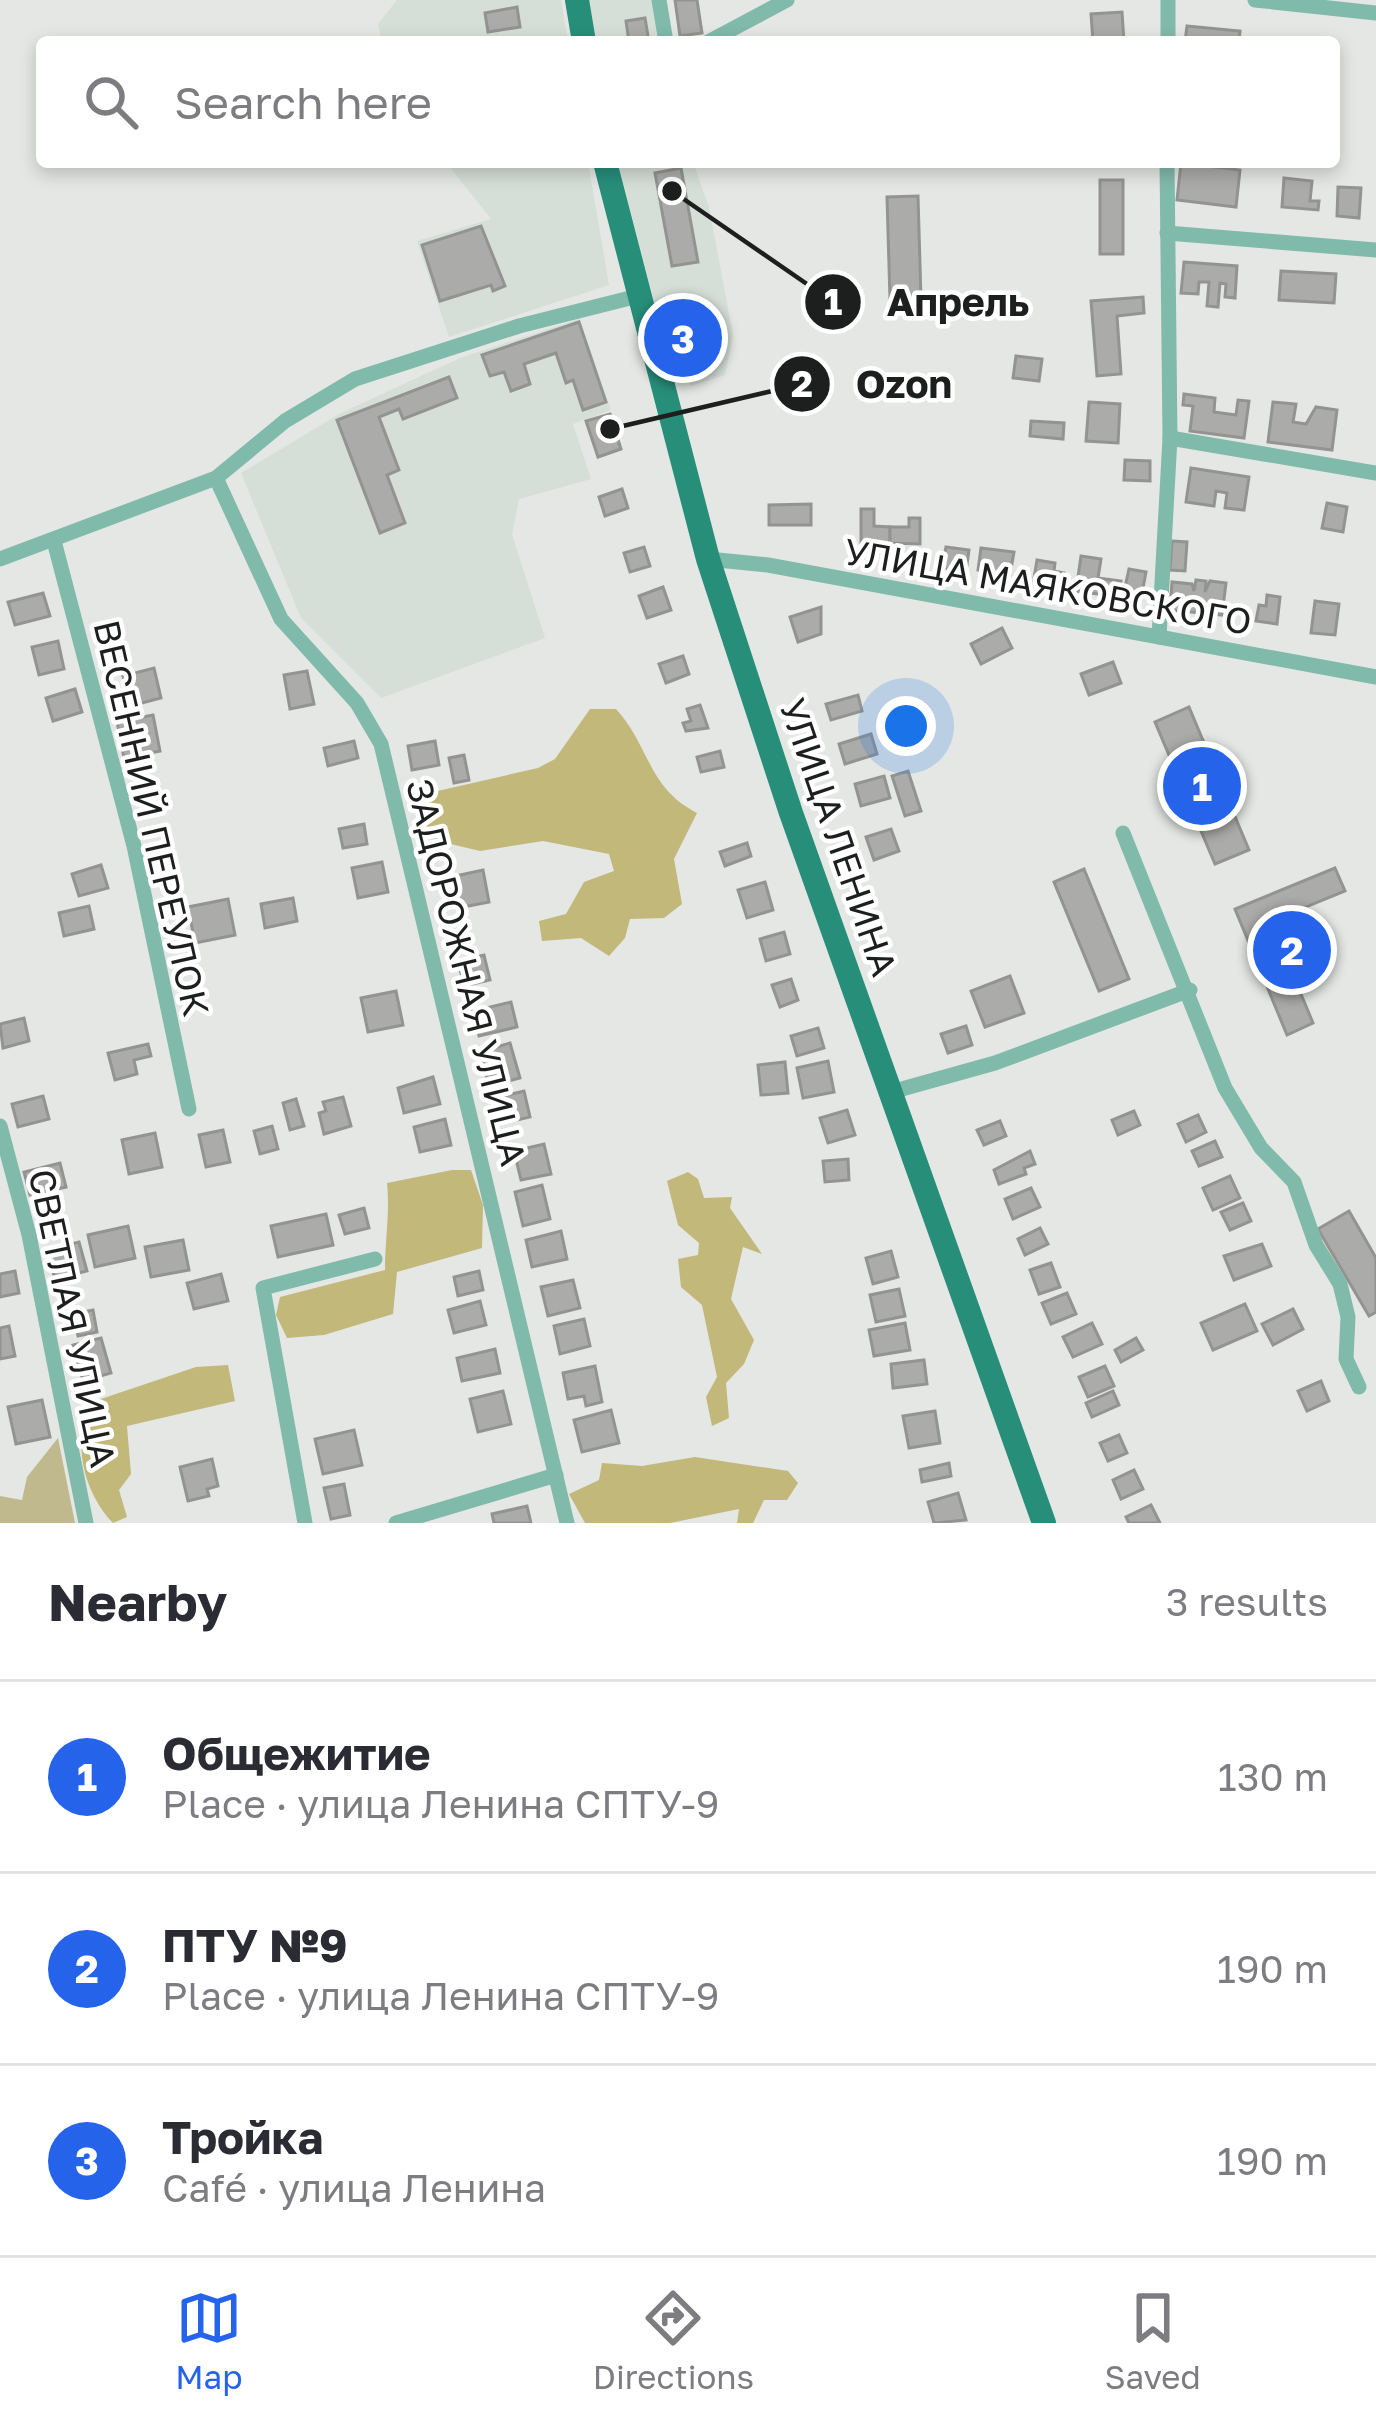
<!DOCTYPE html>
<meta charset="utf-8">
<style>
:root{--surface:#fff;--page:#f2f2f3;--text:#2b2b33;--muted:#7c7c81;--line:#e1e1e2;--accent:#2563eb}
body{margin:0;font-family:"Golos Text",sans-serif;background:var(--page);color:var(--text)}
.you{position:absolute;left:906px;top:726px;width:42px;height:42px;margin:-30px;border:9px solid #fff;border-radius:50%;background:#1a73e8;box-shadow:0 0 0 18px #1a73e833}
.badge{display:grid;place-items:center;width:78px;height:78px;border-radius:50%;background:var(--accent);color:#fff;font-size:39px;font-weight:700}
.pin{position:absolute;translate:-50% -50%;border:6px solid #fff;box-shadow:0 3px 12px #0006}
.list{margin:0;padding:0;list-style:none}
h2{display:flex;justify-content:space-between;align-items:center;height:156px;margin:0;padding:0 48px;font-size:51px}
h2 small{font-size:39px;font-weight:400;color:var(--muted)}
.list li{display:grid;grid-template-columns:78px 1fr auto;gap:36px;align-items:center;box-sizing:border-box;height:192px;padding:0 48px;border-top:3px solid var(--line)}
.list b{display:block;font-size:45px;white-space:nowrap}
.list p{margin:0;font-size:39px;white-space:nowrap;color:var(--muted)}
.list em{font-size:39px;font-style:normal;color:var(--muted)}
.icon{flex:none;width:66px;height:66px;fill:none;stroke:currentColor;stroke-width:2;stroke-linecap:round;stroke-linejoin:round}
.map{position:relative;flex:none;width:1376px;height:1523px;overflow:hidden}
.search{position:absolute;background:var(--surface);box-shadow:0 6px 18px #0003;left:36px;right:36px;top:36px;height:132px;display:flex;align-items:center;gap:30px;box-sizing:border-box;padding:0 42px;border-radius:12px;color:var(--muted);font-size:45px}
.sheet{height:732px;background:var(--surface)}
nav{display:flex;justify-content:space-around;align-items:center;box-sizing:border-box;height:168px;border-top:3px solid var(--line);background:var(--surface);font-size:33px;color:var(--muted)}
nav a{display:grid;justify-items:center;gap:6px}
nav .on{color:var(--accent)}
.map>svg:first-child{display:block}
</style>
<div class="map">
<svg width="1376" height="1523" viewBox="0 0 1376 1523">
<rect width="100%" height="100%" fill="#e4e7e4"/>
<g fill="#d5dfd7">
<path d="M 397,0 L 561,0 L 568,42 L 382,42 L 378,24 Z"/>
<path d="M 588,0 L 653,0 L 661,42 L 596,42 Z"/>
<path d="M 446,162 L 588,162 L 609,285 L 449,337 L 417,241 L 491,219 Z"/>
<path d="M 618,162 L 693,162 L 709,207 L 733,335 L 725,375 L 691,386 L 670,364 Z"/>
<path d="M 579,319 L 611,410 L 573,424 L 591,479 L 519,499 L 512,534 L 545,638 L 381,698 L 301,618 L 241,473 L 341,413 L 460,358 Z"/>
</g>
<path fill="#c0b98e" d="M 58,1438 L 75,1523 L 0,1523 L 0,1496 L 22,1500 L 27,1477 Z"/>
<g fill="#c1b87a">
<path d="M 590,709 L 616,709 C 651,748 647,787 697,813 L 674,859 L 682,904 L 664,918 L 630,919 L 625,938 L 609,956 L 581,938 L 542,941 L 539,921 L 566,914 L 584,882 L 614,871 L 609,854 L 543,841 L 480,851 L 430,839 L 420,795 L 538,768 L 555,759 Z"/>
<path d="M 452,1170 L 471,1170 L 483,1205 L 482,1248 L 397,1272 L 393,1314 L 324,1335 L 287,1338 L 276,1315 L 280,1297 L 385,1270 C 385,1239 390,1214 387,1183 Z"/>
<path d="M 688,1172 L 698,1179 L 704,1198 L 732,1197 L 730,1208 L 762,1254 L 743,1247 L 731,1299 L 754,1340 L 744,1364 L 726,1383 L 729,1418 L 712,1426 L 706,1397 L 717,1377 L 702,1305 L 681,1287 L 678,1259 L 698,1255 L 699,1243 L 678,1225 L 667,1181 Z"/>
<path d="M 228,1365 L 235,1401 L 127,1426 L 131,1474 L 119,1490 L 127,1517 L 113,1523 C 83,1492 71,1440 92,1402 L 196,1367 Z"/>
<path d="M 695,1457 L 788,1471 L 798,1483 L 787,1500 L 764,1500 L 753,1523 L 737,1523 L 739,1509 L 670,1523 L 585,1523 L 569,1494 L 599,1480 L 602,1463 L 642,1466 Z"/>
</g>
<g fill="#abaca9" stroke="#939491" stroke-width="3">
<path d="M 675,0 L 697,0 L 702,33 L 680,36 Z"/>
<path d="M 517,7 L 520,27 L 488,32 L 485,13 Z"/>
<path d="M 1122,12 L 1124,42 L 1093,42 L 1091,14 Z"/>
<path d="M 645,18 L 649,42 L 629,42 L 626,21 Z"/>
<path d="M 1187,26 L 1240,31 L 1239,42 L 1185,42 Z"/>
<path d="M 1181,163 L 1240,170 L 1236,207 L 1177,200 Z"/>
<path d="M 681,168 L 698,262 L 672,266 L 655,173 Z"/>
<path d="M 1284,178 L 1312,181 L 1310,201 L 1319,201 L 1318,210 L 1282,207 Z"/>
<rect x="1100" y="180" width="23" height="74"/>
<path d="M 1338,187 L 1361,188 L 1359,218 L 1337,216 Z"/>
<path d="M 918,196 L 921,299 L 890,300 L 887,197 Z"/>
<path d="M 481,226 L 505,286 L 493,291 L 491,285 L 440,301 L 422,245 Z"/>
<path d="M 1184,262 L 1237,266 L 1235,298 L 1225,297 L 1226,284 L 1220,283 L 1218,307 L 1207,306 L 1209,282 L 1199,282 L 1198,294 L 1181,293 Z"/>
<path d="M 1281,271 L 1336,274 L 1334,303 L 1279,300 Z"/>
<path d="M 1143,297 L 1144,313 L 1117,316 L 1121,374 L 1097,376 L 1091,301 Z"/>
<path d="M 579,322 L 606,402 L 583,410 L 573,380 L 566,383 L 556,353 L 524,364 L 530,384 L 511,391 L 504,372 L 490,376 L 482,355 Z"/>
<path d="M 1016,356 L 1042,359 L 1039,381 L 1013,378 Z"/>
<path d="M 449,377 L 457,398 L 403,419 L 399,409 L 379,417 L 399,470 L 387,475 L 405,523 L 380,533 L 337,420 Z"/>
<path d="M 1184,394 L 1215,398 L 1214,412 L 1236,415 L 1238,400 L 1249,401 L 1244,438 L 1190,431 L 1193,406 L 1183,405 Z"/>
<path d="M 1089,402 L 1120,404 L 1118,443 L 1086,441 Z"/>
<path d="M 1273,402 L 1296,404 L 1293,422 L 1306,424 L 1316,407 L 1337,410 L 1332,450 L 1268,442 Z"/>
<path d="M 610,414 L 621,449 L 598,457 L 586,421 Z"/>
<path d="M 1031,421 L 1064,423 L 1063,439 L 1030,436 Z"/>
<path d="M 1125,460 L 1150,461 L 1150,481 L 1124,480 Z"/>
<path d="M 1191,468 L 1249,477 L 1244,510 L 1225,508 L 1227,493 L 1216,491 L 1214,506 L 1186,502 Z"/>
<path d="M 622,489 L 628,508 L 605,516 L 599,497 Z"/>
<path d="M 1327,503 L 1347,507 L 1343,532 L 1322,528 Z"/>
<path d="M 811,504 L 811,525 L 769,525 L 769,505 Z"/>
<path d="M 861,509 L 874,509 L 874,526 L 890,527 L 890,543 L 861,543 Z"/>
<path d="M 909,518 L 920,518 L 920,544 L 890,543 L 890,527 L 909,527 Z"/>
<path d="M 1172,541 L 1187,542 L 1185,571 L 1170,570 Z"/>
<path d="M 644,547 L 650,566 L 630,572 L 624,553 Z"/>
<path d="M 946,547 L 969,550 L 966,572 L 942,568 Z"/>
<path d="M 981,548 L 1014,552 L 1010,575 L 978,570 Z"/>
<path d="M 1081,556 L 1101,559 L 1098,578 L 1121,581 L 1119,597 L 1076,591 Z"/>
<path d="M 1037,560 L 1055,563 L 1054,571 L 1064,573 L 1061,588 L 1033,584 Z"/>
<path d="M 1129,569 L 1146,572 L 1141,599 L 1123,596 Z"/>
<path d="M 1196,580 L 1206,581 L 1205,592 L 1210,581 L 1226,583 L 1222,615 L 1170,610 L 1172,582 L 1192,584 L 1194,591 Z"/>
<path d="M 663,587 L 671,610 L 647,618 L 639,596 Z"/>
<path d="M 43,593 L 50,616 L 15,625 L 8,602 Z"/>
<path d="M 1267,595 L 1280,597 L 1277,624 L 1256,621 L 1259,605 L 1266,606 Z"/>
<path d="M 1315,601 L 1339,604 L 1335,635 L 1311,633 Z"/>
<path d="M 821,607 L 821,634 L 798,642 L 790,617 Z"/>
<path d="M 1002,628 L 1012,648 L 981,664 L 971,644 Z"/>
<path d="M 58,641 L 64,669 L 39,675 L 32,647 Z"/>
<path d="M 683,656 L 689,674 L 666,683 L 659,664 Z"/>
<path d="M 1113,662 L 1121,683 L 1089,695 L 1081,674 Z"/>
<path d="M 154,668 L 161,698 L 131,706 L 123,676 Z"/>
<path d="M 307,671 L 314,704 L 290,709 L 284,675 Z"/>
<path d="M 75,689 L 82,712 L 53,721 L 46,698 Z"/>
<path d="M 858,695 L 862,711 L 831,720 L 826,704 Z"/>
<path d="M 700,705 L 708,728 L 686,731 L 683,723 L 691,721 L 687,709 Z"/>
<path d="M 1189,707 L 1249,850 L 1215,864 L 1155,722 Z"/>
<path d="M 153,715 L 160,751 L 124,758 L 117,722 Z"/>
<path d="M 871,734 L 877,754 L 845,764 L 839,744 Z"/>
<path d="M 354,741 L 358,758 L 328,766 L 324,748 Z"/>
<path d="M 435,741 L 439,765 L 412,770 L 408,746 Z"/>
<path d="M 720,751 L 724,767 L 701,772 L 697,757 Z"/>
<path d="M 464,755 L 469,780 L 454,783 L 449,758 Z"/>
<path d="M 908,771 L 921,811 L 905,816 L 892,776 Z"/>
<path d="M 884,776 L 890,798 L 861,806 L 855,784 Z"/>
<path d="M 364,824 L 367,844 L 343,848 L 339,829 Z"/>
<path d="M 891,829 L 899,851 L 874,860 L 866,837 Z"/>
<path d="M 747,843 L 751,856 L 725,866 L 720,852 Z"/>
<path d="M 382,862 L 388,892 L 358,898 L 352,868 Z"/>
<path d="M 101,865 L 108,888 L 79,896 L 72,874 Z"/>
<path d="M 1335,868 L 1345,891 L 1269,922 L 1279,947 L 1324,929 L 1333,952 L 1291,970 L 1313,1023 L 1287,1035 L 1235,909 Z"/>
<path d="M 1084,869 L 1129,979 L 1099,991 L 1054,882 Z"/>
<path d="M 483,870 L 489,902 L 458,908 L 451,877 Z"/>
<path d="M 765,882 L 773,910 L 747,918 L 738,890 Z"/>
<path d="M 293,898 L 297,921 L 265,928 L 261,904 Z"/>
<path d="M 228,899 L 235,935 L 195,943 L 188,907 Z"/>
<path d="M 89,906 L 94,929 L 64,936 L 59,913 Z"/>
<path d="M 784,932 L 790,954 L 766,961 L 760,939 Z"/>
<path d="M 484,955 L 490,980 L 464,986 L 458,961 Z"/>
<path d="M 1010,976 L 1024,1013 L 985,1027 L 971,991 Z"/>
<path d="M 791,979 L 798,1000 L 780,1007 L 772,985 Z"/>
<path d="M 396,991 L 403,1025 L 368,1032 L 361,998 Z"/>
<path d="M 511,1002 L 517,1027 L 479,1036 L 473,1011 Z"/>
<path d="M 24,1018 L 29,1041 L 3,1048 L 0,1024 Z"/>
<path d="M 966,1026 L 972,1045 L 948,1053 L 941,1034 Z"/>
<path d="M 818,1028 L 824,1048 L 797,1056 L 791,1036 Z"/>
<path d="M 510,1043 L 520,1078 L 489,1086 L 480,1052 Z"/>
<path d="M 148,1044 L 151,1056 L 134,1060 L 137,1074 L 115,1080 L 108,1053 Z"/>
<path d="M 828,1061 L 834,1092 L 803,1098 L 797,1068 Z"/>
<path d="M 785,1062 L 788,1093 L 761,1095 L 758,1065 Z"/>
<path d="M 433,1077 L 440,1104 L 404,1113 L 398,1088 Z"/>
<path d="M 524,1091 L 530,1117 L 496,1125 L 491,1099 Z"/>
<path d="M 43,1096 L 49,1119 L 18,1127 L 12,1104 Z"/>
<path d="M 343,1097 L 351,1126 L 324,1134 L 319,1113 L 326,1111 L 323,1102 Z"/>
<path d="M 296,1099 L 304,1126 L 290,1130 L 283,1103 Z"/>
<path d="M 847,1110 L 855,1135 L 828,1143 L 820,1118 Z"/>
<path d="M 1134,1111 L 1140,1125 L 1118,1135 L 1112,1120 Z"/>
<path d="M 1198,1115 L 1206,1132 L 1186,1142 L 1178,1124 Z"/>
<path d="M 445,1119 L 451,1145 L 420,1152 L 414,1127 Z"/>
<path d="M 1000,1121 L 1006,1136 L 984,1145 L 977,1130 Z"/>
<path d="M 272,1126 L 278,1149 L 260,1154 L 254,1131 Z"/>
<path d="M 223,1130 L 230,1162 L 206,1167 L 199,1135 Z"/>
<path d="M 155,1133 L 162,1167 L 129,1174 L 122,1140 Z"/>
<path d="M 1215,1141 L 1222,1157 L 1199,1166 L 1192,1151 Z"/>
<path d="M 544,1144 L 551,1174 L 521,1180 L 514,1151 Z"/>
<path d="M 1030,1151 L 1035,1164 L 1024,1168 L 1026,1174 L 999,1184 L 994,1170 Z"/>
<path d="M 848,1159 L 849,1180 L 825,1182 L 823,1161 Z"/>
<path d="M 60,1163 L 66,1187 L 30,1195 L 24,1172 Z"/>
<path d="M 1230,1176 L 1240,1198 L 1213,1210 L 1203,1188 Z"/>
<path d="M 542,1185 L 550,1219 L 523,1226 L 515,1192 Z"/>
<path d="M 1031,1188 L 1040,1207 L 1013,1219 L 1005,1199 Z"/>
<path d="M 1243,1203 L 1251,1221 L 1230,1230 L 1221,1212 Z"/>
<path d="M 364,1208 L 369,1228 L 345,1234 L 339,1215 Z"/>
<path d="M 1349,1211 L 1376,1258 L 1376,1312 L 1369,1316 L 1318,1229 Z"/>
<path d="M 326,1214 L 333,1245 L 278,1257 L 271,1226 Z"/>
<path d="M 128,1226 L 135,1258 L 95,1267 L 88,1235 Z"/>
<path d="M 1040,1228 L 1048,1244 L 1025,1255 L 1018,1239 Z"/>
<path d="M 561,1231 L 567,1259 L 532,1267 L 526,1240 Z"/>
<path d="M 183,1240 L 189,1270 L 151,1277 L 145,1247 Z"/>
<path d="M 79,1242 L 87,1271 L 55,1279 L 47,1250 Z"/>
<path d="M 1262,1244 L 1271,1266 L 1234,1280 L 1224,1256 Z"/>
<path d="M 891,1251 L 898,1277 L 873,1284 L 866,1258 Z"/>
<path d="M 1051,1263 L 1060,1287 L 1039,1294 L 1030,1270 Z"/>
<path d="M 15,1271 L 19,1293 L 0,1297 L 0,1274 Z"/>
<path d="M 479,1271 L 483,1290 L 458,1296 L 454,1277 Z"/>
<path d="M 221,1274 L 228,1301 L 194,1309 L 187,1283 Z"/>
<path d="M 573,1280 L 580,1308 L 548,1316 L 541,1287 Z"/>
<path d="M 899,1289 L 905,1316 L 876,1322 L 870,1295 Z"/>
<path d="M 1067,1293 L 1076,1314 L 1051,1324 L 1042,1303 Z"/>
<path d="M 480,1301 L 486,1325 L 454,1333 L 448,1310 Z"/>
<path d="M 1245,1304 L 1257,1331 L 1213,1350 L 1201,1323 Z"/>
<path d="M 1293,1309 L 1303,1329 L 1273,1345 L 1262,1324 Z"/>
<path d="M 93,1310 L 97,1332 L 78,1336 L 74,1314 Z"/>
<path d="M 584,1319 L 590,1346 L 560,1354 L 554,1326 Z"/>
<path d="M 905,1323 L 910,1350 L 874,1356 L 869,1330 Z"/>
<path d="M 1092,1323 L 1102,1344 L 1073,1357 L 1063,1337 Z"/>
<path d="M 9,1326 L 15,1356 L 0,1359 L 0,1328 Z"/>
<path d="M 101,1338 L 111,1373 L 83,1381 L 73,1345 Z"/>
<path d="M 1136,1338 L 1143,1350 L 1121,1362 L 1115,1350 Z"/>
<path d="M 495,1349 L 500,1373 L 462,1381 L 457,1358 Z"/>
<path d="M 924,1360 L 927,1384 L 893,1388 L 891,1364 Z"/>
<path d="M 595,1366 L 602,1402 L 586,1406 L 584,1396 L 568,1399 L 563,1373 Z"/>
<path d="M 1105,1366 L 1114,1386 L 1088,1397 L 1079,1377 Z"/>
<path d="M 1321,1381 L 1329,1401 L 1307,1411 L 1298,1391 Z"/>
<path d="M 503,1391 L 511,1424 L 478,1432 L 470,1399 Z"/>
<path d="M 1113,1391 L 1119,1405 L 1092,1417 L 1086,1403 Z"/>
<path d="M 42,1400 L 50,1437 L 16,1444 L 8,1407 Z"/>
<path d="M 611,1410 L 619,1443 L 582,1452 L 574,1420 Z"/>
<path d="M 935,1411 L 940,1443 L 909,1448 L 903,1416 Z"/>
<path d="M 354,1430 L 362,1465 L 323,1474 L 315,1439 Z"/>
<path d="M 1119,1435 L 1127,1453 L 1108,1461 L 1100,1443 Z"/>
<path d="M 212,1459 L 218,1486 L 207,1489 L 209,1496 L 188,1501 L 180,1467 Z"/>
<path d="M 949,1463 L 951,1476 L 922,1482 L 920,1470 Z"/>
<path d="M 1134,1470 L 1143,1489 L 1121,1499 L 1113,1480 Z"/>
<path d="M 344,1484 L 350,1515 L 331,1519 L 324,1488 Z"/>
<path d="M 958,1493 L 966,1520 L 934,1523 L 928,1502 Z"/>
<path d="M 1151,1505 L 1160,1523 L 1129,1523 L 1126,1517 Z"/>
<path d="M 527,1506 L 531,1523 L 494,1523 L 492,1514 Z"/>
</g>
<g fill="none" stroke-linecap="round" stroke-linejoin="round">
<g stroke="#80baab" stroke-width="15">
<path d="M 659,0 L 666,42"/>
<path d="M 1255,0 L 1376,13"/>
<path d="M 708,42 L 787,0"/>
<path d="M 1168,42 L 1168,0"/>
<path d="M 1167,233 L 1376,250"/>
<path d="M 1170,438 L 1376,473"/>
<path d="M 216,478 L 281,619 L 357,703 L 381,744 L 567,1523"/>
<path d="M 54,541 L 134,846 L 189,1109"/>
<path d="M 0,559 L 216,478 L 285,421 L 355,379 L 519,326 L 638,296"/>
<path d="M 708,559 L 768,565 L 1376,677"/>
<path d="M 1159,637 L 1170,438 L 1167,162"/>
<path d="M 1123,833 L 1225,1088 L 1261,1148 L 1294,1182 L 1316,1245 L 1340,1284 L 1348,1317 L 1346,1359 L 1359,1387"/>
<path d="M 891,1092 L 995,1063 L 1190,990"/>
<path d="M 0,1126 L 29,1235 L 86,1523"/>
<path d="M 305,1523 L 263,1288 L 375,1259"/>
<path d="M 396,1523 L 556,1475"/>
</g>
<g stroke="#278e7a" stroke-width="24">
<path d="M 577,0 L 584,42"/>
<path d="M 605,162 L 708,559 L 791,813 L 1044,1523"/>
</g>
</g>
<g text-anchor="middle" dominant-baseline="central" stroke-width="9" stroke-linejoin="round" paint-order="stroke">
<g font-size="36" fill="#1d1f1e" stroke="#fff">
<text transform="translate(1048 586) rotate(10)">УЛИЦА МАЯКОВСКОГО</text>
<text transform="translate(152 818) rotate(77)">ВЕСЕННИЙ ПЕРЕУЛОК</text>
<text transform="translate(839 837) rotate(71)">УЛИЦА ЛЕНИНА</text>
<text transform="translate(467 972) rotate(76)">ЗАДОРОЖНАЯ УЛИЦА</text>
<text transform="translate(73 1318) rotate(78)">СВЕТЛАЯ УЛИЦА</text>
</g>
</g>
<path fill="none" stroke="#1d1f1e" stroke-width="4.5" d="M672 191L833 302M610 429L802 384"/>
<g fill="#1d1f1e" stroke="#fff" stroke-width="4.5">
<circle cx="672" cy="191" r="12"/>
<circle cx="610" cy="429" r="12"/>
<circle cx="833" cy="302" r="30"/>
<circle cx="802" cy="384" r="30"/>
</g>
<g font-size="36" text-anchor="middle" font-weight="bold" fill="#fff">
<text x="833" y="315">1</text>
<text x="802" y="397">2</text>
</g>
<g font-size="39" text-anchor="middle" font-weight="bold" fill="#1d1f1e" stroke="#fff" stroke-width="9" stroke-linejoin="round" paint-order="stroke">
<text x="958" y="316">Апрель</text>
<text x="904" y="398">Ozon</text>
</g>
</svg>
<div class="you"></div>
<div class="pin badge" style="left:1202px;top:786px">1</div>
<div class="pin badge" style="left:1292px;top:950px">2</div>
<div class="pin badge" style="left:683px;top:338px">3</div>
<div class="search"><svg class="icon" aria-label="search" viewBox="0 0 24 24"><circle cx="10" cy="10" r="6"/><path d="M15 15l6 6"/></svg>Search here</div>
</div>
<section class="sheet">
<h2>Nearby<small>3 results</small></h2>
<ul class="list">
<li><span class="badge">1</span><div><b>Общежитие</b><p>Place · улица Ленина СПТУ-9</p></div><em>130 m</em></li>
<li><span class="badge">2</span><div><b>ПТУ №9</b><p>Place · улица Ленина СПТУ-9</p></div><em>190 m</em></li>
<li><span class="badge">3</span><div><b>Тройка</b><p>Café · улица Ленина</p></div><em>190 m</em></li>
</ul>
</section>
<nav>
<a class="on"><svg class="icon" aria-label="map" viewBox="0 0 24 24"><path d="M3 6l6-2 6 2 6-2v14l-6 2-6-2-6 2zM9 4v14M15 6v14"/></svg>Map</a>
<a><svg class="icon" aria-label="directions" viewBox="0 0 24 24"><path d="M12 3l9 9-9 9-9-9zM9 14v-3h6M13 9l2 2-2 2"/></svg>Directions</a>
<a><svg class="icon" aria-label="saved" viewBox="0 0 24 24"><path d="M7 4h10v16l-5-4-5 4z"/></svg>Saved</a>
</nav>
